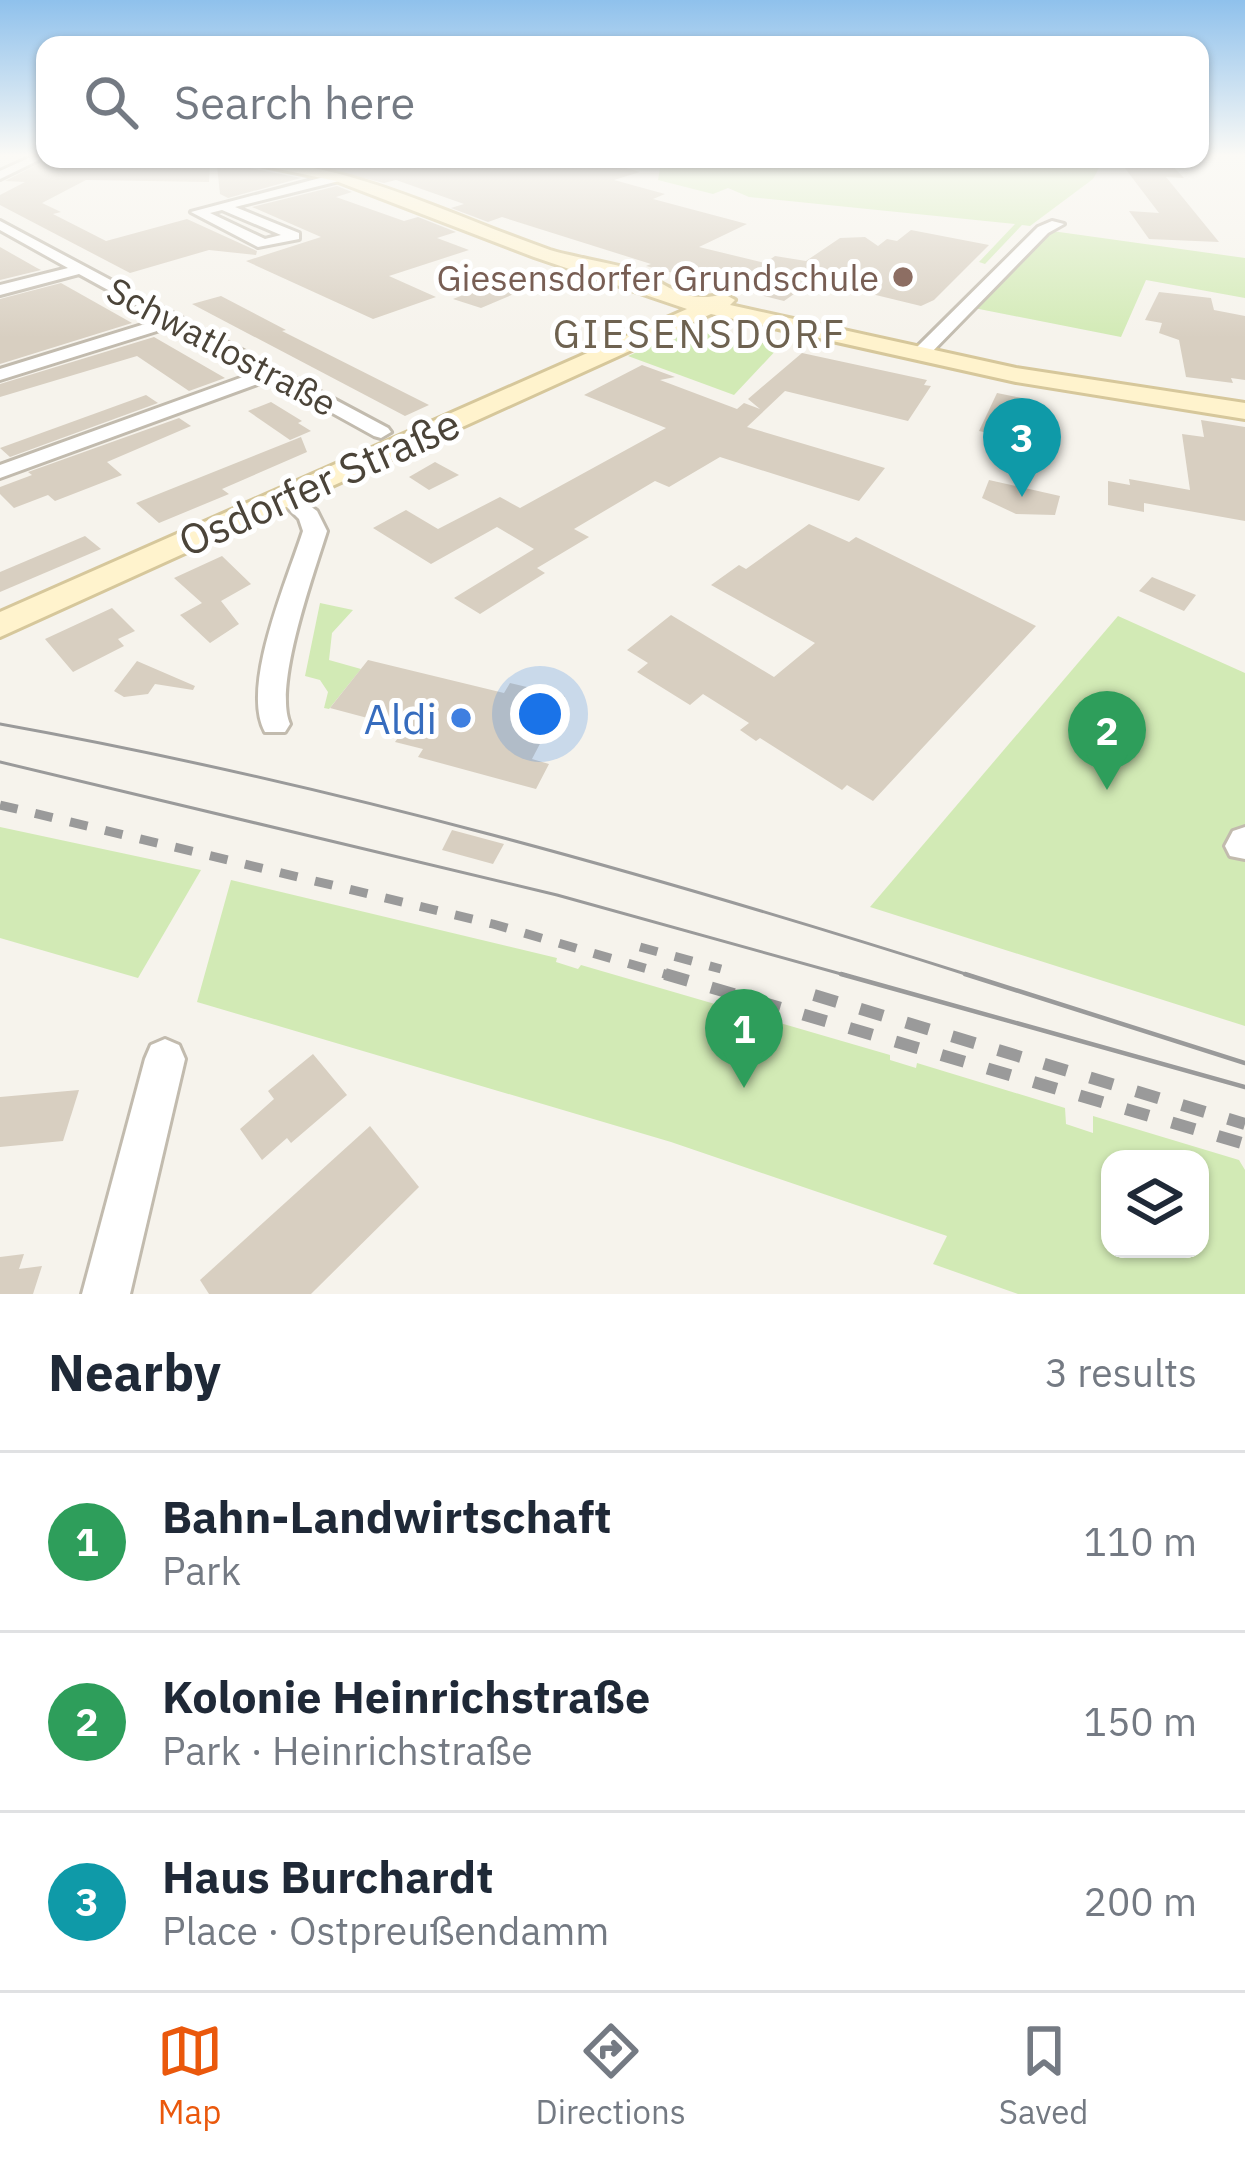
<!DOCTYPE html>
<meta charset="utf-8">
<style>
:root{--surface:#fff;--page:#f6f6f7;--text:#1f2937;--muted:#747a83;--line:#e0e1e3;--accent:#ea580c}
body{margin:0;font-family:"IBM Plex Sans",sans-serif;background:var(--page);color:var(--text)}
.controls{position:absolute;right:36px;bottom:36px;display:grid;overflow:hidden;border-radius:24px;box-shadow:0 3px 9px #0004}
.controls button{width:108px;height:108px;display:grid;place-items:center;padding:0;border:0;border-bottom:3px solid var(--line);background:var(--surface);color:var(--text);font:60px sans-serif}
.you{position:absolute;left:540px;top:714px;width:42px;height:42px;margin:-30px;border:9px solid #fff;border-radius:50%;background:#1a73e8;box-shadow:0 0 0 18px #1a73e833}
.badge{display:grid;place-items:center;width:78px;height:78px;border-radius:50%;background:var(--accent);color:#fff;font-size:39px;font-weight:700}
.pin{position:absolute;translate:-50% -99px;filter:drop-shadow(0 3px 6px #0008)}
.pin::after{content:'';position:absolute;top:63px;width:42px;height:36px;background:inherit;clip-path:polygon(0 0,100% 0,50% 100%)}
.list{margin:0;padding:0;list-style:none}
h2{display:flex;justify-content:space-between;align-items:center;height:156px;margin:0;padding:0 48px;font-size:51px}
h2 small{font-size:39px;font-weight:400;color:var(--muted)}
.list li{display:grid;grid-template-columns:78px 1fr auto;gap:36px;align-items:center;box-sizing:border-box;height:180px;padding:0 48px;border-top:3px solid var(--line)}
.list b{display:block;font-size:45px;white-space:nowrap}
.list p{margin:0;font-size:39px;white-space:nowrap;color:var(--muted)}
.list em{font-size:39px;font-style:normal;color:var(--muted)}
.icon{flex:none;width:66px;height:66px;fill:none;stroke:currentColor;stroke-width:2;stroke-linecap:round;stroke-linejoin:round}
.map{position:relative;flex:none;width:1245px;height:1294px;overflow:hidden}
.search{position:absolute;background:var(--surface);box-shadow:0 3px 9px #0004;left:36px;right:36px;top:36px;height:132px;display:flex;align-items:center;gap:30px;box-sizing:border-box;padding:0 42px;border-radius:24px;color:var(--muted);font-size:45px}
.sheet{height:696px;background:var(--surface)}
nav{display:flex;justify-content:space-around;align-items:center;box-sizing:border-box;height:168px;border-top:3px solid var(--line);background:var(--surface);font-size:33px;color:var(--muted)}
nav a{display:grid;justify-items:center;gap:6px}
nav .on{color:var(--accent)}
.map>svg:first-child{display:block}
</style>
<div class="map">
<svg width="1245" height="1294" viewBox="0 0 1245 1294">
<rect width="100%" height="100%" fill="#f6f3ec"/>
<g fill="#d2eab5" fill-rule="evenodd">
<path d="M 636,159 L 1104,159 L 1093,179 L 1030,226 L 1022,225 L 985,264 L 979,262 L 1015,224 L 749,197 L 728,188 L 713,194 L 658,180 L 661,163 Z"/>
<path d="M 1052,231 L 1245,258 L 1245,298 L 1146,280 L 1121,337 L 974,308 Z"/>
<path d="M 687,330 L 780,346 L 734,395 L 628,356 Z"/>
<path d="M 320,603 L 353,610 L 332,633 L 329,660 L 361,669 L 329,709 L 324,708 L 328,692 L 320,680 L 305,676 Z"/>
<path d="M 1118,616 L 1245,673 L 1245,1026 L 870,907 Z"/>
<path d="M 0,827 L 201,870 L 138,978 L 0,938 Z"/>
<path d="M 231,880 L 557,958 L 556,962 L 578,969 L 581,965 L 890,1055 L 890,1060 L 916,1068 L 917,1063 L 1065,1108 L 1066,1124 L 1093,1133 L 1093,1116 L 1239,1160 L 1245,1170 L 1245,1294 L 1018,1294 L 933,1264 L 947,1236 L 671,1142 L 197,1002 ZM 1110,1159 L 1200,1159 L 1200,1249 L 1110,1249 Z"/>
</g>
<g fill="#d8cfc1">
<path d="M 48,159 L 210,166 L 209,182 L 86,180 L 42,203 L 61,212 L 53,214 L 106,241 L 187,219 L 257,251 L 256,255 L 209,250 L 130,273 L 0,205 L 0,195 L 25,182 L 5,181 Z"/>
<path d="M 286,159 L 595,159 L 640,172 L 614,180 L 665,194 L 653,199 L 747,224 L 699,247 L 765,263 L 775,256 L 806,261 L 840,238 L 865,237 L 878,246 L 887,239 L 897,241 L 911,230 L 989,245 L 934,300 L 921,306 L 814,280 L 784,301 L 646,266 L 651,264 L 502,217 L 488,222 L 451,208 L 464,204 L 396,180 L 384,183 Z"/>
<path d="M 1118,159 L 1166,159 L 1184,178 L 1166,177 L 1219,242 L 1149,239 L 1129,211 L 1159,213 Z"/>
<path d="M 217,166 L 240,166 L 301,178 L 228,198 L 220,194 Z"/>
<path d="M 337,186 L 352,192 L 336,197 L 404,221 L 418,217 L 456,232 L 437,238 L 469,250 L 389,276 L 436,297 L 373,319 L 246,261 L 321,237 L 252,207 Z"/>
<path d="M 0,247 L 37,268 L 41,270 L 0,280 Z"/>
<path d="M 524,271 L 549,279 L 481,308 L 453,299 Z"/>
<path d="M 61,283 L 132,323 L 0,364 L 0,299 Z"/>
<path d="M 1159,292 L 1211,298 L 1214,310 L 1245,316 L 1245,380 L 1231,378 L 1233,383 L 1186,377 L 1179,340 L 1159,333 L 1162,323 L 1145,320 Z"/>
<path d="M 221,296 L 286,330 L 282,331 L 429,405 L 405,416 L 192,304 Z"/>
<path d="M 154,337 L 225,378 L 189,391 L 137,356 L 0,397 L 0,384 Z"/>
<path d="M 802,353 L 927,380 L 924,385 L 931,386 L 908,421 L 785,391 L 747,427 L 885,468 L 859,501 L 720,457 L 669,487 L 655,481 L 574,529 L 589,537 L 537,568 L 545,573 L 480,614 L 454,598 L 534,549 L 497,527 L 431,564 L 373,528 L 406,510 L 438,529 L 500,497 L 520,508 L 666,428 L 584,395 L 642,365 L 675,377 L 660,380 L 737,409 L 744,403 L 760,409 L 748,399 Z"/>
<path d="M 997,393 L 1022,398 L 1006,437 L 979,431 Z"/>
<path d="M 146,395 L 158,403 L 10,457 L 0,448 Z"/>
<path d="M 271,402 L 302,421 L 298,423 L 311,431 L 290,440 L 248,411 Z"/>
<path d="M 179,418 L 191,426 L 107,462 L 122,475 L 55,501 L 48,495 L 14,508 L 0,494 L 0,487 L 32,475 L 28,472 Z"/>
<path d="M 1201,420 L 1245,427 L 1245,521 L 1144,503 L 1144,512 L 1108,505 L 1108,481 L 1130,485 L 1129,479 L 1190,490 L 1182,434 L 1204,437 Z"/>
<path d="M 301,437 L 307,452 L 222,489 L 229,494 L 159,523 L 136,503 Z"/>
<path d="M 435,462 L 459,475 L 429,490 L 409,477 Z"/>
<path d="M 989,480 L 1060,496 L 1055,515 L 1016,514 L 982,498 Z"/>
<path d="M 809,524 L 849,542 L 856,537 L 1036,626 L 873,801 L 847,785 L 842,790 L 760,738 L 756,741 L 740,730 L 749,723 L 703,694 L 690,705 L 637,672 L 648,663 L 627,650 L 671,615 L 774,677 L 815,643 L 711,585 L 739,565 L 746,569 Z"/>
<path d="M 85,536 L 101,549 L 0,592 L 0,572 Z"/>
<path d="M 222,556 L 251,584 L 221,601 L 239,624 L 210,643 L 180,615 L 202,603 L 174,578 Z"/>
<path d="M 1152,577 L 1196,595 L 1184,611 L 1139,591 Z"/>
<path d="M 112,608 L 135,631 L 118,639 L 124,646 L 73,672 L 45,639 Z"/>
<path d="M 368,660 L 504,693 L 510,683 L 565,696 L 532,759 L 549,764 L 536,789 L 418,757 L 423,749 L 395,742 L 405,728 L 330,708 Z"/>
<path d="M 137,661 L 195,686 L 193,690 L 155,684 L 148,694 L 124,697 L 114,691 Z"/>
<path d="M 452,830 L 504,844 L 493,864 L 442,850 Z"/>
<path d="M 313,1054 L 347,1095 L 291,1143 L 287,1138 L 262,1160 L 240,1129 L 274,1099 L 268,1091 Z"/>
<path d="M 79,1090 L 63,1141 L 0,1147 L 0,1097 Z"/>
<path d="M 370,1126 L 419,1187 L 311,1294 L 209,1294 L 200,1280 Z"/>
<path d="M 24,1254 L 19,1269 L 42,1266 L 33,1294 L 0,1294 L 0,1257 Z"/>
</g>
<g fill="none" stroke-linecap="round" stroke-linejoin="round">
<g stroke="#c2bbae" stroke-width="6">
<g id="street">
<path d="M 31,157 L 45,157 L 0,179 L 0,171 Z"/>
<path d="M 335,174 L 339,181 L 235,207 L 299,233 L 299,239 L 258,247 L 191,212 ZM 222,210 L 281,235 L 265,239 L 210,213 Z"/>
<path d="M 0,221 L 388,428 L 391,432 L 381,438 L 374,436 L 271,379 L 0,478 L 0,465 L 257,372 L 173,326 L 0,380 L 0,369 L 161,319 L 79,274 L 0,295 L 0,285 L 68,268 L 0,230 Z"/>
<path d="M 1052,221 L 1064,224 L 1048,233 L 926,358 L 914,358 L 914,350 L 1038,227 Z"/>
<path d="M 288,490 L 317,511 L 327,531 C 314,573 273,686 290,724 L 285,732 L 265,732 C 240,687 288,578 303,531 L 299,519 L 277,497 Z"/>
<path d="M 1245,827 L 1245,859 L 1230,856 L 1225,846 L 1233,831 Z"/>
<path d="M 165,1039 L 179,1045 L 185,1059 L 130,1294 L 82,1294 L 145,1059 L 151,1045 Z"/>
</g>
</g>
<g stroke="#d6c79b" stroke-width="6">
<path id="secondary" d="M 230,159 C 346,159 443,213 550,250 C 575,258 629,265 648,276 C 675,291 691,303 724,294 L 735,300 L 730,305 L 1016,368 L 1245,403 L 1245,419 L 1016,382 L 711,314 L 0,637 L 0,612 L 687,309 L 534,257 L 336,181 Z"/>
</g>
<use href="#street" fill="#fff" fill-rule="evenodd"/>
<use href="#secondary" fill="#fff3cd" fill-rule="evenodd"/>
<g stroke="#9a9a9a" stroke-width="3">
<path d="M 0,724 C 332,784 654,875 975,977"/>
<path d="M 0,762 L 557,895 L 852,977"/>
</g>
<g stroke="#9a9a9a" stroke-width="4.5">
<path d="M 841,974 L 1245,1087"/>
<path d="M 965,974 L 1245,1063"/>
</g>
<g stroke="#9a9a9a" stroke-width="9" stroke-dasharray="18 18" stroke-linecap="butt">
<path d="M 0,805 L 493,924 L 675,977"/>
<path d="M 640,947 L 721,969"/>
</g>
<g stroke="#9a9a9a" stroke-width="12" stroke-dasharray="24 24" stroke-linecap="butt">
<path d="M 665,974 L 1245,1144"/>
<path d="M 814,995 L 1245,1124"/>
</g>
</g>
<linearGradient id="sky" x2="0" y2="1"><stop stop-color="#8fc1ec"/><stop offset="0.46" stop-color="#fbfaf6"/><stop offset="1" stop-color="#fbfaf6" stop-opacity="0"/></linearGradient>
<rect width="1245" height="338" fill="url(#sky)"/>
<circle fill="#8d6e63" stroke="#fff" stroke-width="4.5" cx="903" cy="277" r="12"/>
<circle fill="#3f7fe0" stroke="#fff" stroke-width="4.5" cx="461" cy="718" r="12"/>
<g text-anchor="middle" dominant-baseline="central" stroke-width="10" stroke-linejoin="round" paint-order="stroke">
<g font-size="36" fill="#785e54" stroke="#fff" text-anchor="end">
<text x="879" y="277">Giesensdorfer Grundschule</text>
</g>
<g font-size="36" fill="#4b4439" stroke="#fff">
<text transform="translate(222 346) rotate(28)">Schwatlostraße</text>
</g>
<g font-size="39" letter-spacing="3" fill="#6e6250" stroke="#fff">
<text x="700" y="333">GIESENSDORF</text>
</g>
<g font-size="42" fill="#4b4439" stroke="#fff">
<text transform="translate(319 482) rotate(-24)">Osdorfer Straße</text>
</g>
<g font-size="42" fill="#366cbe" stroke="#fff" text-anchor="end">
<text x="437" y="718">Aldi</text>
</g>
</g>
</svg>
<div class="controls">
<button><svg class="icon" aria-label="layers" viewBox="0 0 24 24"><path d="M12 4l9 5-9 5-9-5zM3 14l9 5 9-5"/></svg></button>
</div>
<div class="you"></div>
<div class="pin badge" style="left:744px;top:1088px;background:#2e9e5b">1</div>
<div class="pin badge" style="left:1107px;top:790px;background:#2e9e5b">2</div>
<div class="pin badge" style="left:1022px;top:497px;background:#0f9aa8">3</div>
<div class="search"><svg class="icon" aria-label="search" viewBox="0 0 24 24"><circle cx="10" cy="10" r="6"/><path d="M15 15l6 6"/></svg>Search here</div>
</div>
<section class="sheet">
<h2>Nearby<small>3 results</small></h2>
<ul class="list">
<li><span class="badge" style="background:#2e9e5b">1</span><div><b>Bahn-Landwirtschaft</b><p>Park</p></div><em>110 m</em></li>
<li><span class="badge" style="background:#2e9e5b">2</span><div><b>Kolonie Heinrichstraße</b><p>Park · Heinrichstraße</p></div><em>150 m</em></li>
<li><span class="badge" style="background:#0f9aa8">3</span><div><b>Haus Burchardt</b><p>Place · Ostpreußendamm</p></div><em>200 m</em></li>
</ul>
</section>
<nav>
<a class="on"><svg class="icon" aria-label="map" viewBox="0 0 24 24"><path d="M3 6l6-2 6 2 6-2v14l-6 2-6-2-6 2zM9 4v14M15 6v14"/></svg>Map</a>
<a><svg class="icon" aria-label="directions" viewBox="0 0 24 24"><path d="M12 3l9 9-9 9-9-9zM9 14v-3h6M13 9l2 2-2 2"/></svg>Directions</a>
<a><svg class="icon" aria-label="saved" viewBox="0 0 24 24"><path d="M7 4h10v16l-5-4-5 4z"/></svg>Saved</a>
</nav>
